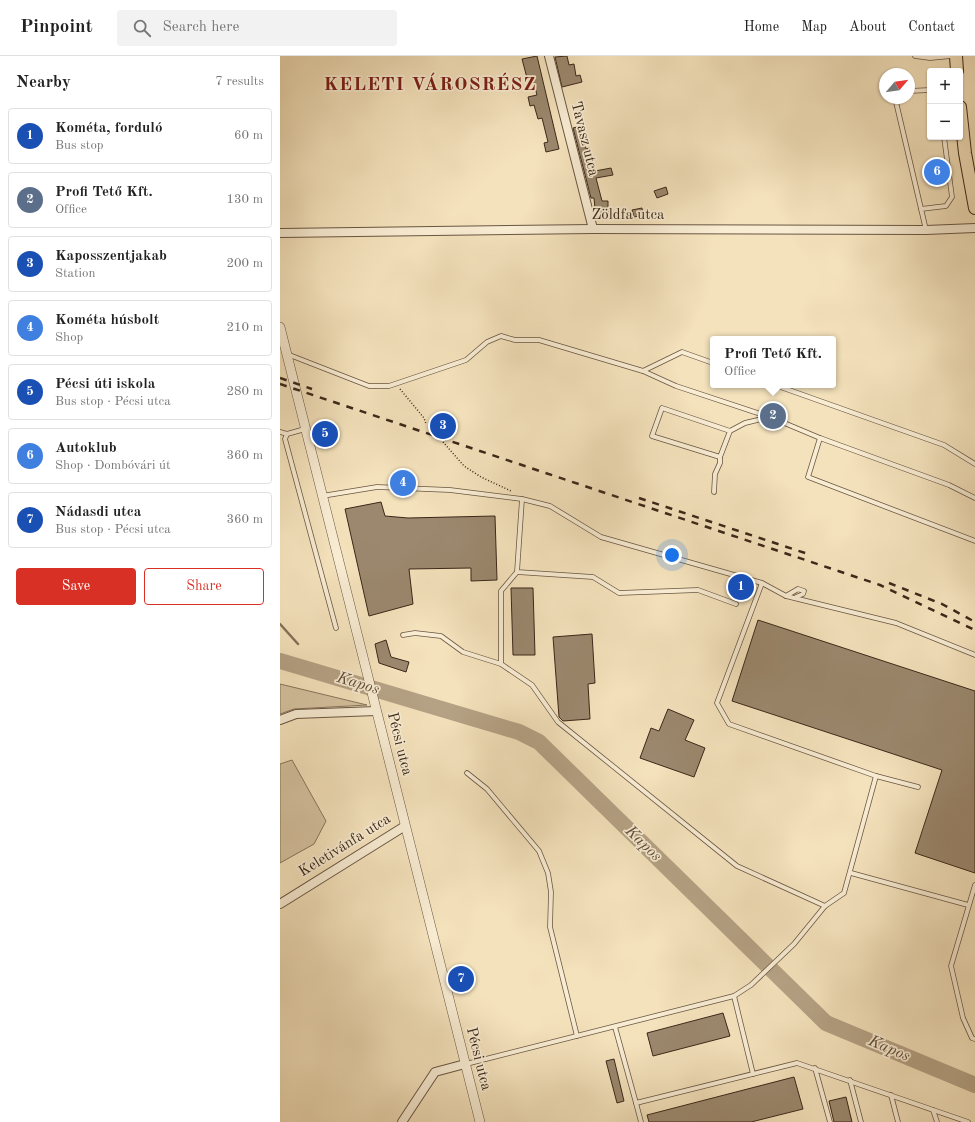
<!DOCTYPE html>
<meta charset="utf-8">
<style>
:root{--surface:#fff;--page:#f2f2f2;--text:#222;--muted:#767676;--line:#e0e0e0;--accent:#d93025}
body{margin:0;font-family:"Old Standard TT",serif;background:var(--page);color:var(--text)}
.controls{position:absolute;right:12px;top:12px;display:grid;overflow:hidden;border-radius:4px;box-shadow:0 1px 3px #0004}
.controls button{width:36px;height:36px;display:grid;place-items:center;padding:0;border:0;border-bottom:1px solid var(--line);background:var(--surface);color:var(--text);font:20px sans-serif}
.compass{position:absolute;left:599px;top:12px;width:36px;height:36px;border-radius:50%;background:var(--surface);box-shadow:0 1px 3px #0004;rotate:61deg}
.you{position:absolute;left:392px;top:499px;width:14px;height:14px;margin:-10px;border:3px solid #fff;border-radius:50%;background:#1a73e8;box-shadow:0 0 0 6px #1a73e833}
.badge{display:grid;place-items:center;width:26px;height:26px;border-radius:50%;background:var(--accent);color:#fff;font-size:13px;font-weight:700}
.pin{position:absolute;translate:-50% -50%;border:2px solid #fff;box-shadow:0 1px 4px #0006}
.popup{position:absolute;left:430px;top:280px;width:126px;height:52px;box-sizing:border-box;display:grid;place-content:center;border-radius:4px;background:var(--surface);filter:drop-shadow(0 1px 3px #0005);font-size:13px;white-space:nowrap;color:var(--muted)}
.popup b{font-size:15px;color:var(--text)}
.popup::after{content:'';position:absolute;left:50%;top:100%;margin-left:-8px;border:8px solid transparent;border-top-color:var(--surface)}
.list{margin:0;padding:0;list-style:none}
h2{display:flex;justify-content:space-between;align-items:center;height:52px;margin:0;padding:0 16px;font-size:17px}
h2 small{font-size:13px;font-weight:400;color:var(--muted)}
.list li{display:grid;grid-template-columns:26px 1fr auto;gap:12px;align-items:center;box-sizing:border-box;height:56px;margin:0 8px 8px;padding:0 8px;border:1px solid var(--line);border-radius:4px}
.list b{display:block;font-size:15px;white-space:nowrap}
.list p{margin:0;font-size:13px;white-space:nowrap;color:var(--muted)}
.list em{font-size:13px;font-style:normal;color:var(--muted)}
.actions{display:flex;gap:8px;padding:12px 16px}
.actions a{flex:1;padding:9px 0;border:1px solid var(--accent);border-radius:4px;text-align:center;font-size:14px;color:var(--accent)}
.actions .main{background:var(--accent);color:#fff}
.icon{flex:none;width:22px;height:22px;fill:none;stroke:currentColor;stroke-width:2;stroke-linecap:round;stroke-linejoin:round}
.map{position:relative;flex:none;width:695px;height:1066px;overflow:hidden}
header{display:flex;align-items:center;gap:24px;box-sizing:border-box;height:56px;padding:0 20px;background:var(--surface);border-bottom:1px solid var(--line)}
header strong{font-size:19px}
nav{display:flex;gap:22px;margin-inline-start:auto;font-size:14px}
.search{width:280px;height:36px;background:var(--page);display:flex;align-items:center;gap:10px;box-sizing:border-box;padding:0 14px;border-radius:4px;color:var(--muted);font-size:15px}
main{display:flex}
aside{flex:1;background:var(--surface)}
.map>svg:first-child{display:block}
</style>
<header>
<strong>Pinpoint</strong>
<div class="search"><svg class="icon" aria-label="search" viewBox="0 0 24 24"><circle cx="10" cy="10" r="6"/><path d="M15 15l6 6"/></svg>Search here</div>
<nav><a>Home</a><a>Map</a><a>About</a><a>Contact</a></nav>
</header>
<main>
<aside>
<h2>Nearby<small>7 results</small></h2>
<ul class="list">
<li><span class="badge" style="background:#1a4fb4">1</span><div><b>Kométa, forduló</b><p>Bus stop</p></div><em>60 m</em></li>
<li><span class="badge" style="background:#5c6f8a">2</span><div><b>Profi Tető Kft.</b><p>Office</p></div><em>130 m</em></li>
<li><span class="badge" style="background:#1a4fb4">3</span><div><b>Kaposszentjakab</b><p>Station</p></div><em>200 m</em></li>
<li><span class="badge" style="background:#3f7fe0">4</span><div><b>Kométa húsbolt</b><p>Shop</p></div><em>210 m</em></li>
<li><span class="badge" style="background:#1a4fb4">5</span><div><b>Pécsi úti iskola</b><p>Bus stop · Pécsi utca</p></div><em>280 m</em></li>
<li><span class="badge" style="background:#3f7fe0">6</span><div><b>Autoklub</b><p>Shop · Dombóvári út</p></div><em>360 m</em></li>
<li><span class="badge" style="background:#1a4fb4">7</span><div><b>Nádasdi utca</b><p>Bus stop · Pécsi utca</p></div><em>360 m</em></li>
</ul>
<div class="actions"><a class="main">Save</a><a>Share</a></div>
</aside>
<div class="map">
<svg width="695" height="1066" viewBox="0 0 695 1066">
<rect width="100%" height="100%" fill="#f4e2bc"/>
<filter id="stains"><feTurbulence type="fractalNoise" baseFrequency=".005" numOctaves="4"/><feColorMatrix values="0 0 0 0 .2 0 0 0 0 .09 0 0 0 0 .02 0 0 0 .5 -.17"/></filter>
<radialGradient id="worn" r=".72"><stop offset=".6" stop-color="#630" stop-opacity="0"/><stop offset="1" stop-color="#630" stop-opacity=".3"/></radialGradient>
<g fill="#d5c2a0" stroke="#88745c">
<path d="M 0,628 L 87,649 L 14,653 L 0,658 Z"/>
<path d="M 12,704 L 46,765 L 34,788 L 0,807 L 0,708 Z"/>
</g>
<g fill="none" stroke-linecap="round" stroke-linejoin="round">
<path stroke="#84715a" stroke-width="2.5" d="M 0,568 L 18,588"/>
<path stroke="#b5a285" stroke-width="16" d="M 0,605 L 239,676 L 259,686 L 546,967 L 695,1029"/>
</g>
<g fill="#9b886e" stroke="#3b2719">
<path d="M 257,0 L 279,93 L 266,96 L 264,87 L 268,86 L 262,62 L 258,63 L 254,49 L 250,50 L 248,41 L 257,39 L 252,20 L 247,22 L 242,3 Z"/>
<path d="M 287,0 L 289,9 L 294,8 L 296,20 L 300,19 L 302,26 L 282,31 L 275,1 Z"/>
<path d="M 301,70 L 306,93 L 310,92 L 315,115 L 331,112 L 333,119 L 316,122 L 322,145 L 328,145 L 328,163 L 316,163 L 314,142 L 311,142 L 293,72 Z"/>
<path d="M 386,131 L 388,138 L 377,142 L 374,135 Z"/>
<path d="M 362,152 L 363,159 L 354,161 L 352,154 Z"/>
<path d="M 101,446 L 105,460 L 128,462 L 215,460 L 217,524 L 191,525 L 191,512 L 129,513 L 133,548 L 89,560 L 65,453 Z"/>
<path d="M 231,532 L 253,532 L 255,599 L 233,599 Z"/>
<path d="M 478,564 L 695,635 L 695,817 L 635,797 L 662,714 L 452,645 Z"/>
<path d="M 312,578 L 315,627 L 308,628 L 310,663 L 283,665 L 279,661 L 273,581 Z"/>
<path d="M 106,584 L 111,601 L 129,606 L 126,616 L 99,607 L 95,588 Z"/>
<path d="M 388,653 L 414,664 L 405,684 L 425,692 L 414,721 L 360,702 L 371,672 L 379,675 Z"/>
<path d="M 443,957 L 450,980 L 373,1000 L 367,977 Z"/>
<path d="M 334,1003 L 344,1045 L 337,1047 L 326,1005 Z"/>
<path d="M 514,1021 L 523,1053 L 471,1066 L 369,1066 L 367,1059 Z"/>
<path d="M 566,1041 L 572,1066 L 554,1066 L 549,1045 Z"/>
</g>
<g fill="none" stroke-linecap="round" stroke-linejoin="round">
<g stroke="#695642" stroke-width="5.5">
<g id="service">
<path d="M 635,0 L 650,2 L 671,0"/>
<path d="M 629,35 L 650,34"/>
<path d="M 619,42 L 616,46 L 646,174"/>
<path d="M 641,153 L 666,150 L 672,141 L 664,81"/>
<path d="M 7,298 L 89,330 L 109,330 L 186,304 L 207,286 L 221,280 L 235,284 L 259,284 L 363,315 L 402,296 L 433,307"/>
<path d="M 363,315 L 396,330 L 490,361 L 540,382 L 669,429 L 695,442"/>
<path d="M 495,329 L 664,389 L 695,408"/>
<path d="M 25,373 L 7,378 L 5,383 L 56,572"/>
<path d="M 450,375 L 440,401 L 372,380 L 382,352 L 450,375 L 465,367 L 490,361"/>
<path d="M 0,376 L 7,378"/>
<path d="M 540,382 L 528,421 L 695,485"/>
<path d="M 434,436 L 435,418 L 440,407 L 440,401"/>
<path d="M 42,440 L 97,431 L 170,434 L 242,443 L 270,450 L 321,481 L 482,527 L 506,540 L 616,567 L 695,599"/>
<path d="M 242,443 L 237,516 L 313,521 L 339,537 L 418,534 L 456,548"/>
<path d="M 237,516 L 221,535 L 221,608 L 252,629 L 278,666 L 457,810 L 545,850"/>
<path d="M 482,527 L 437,647 L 449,668 L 596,720 L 638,731"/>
<path d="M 506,540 L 518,533 L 524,535 L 523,538 L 516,541"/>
<path d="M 123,579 L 135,577 L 161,580 L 183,596 L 221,608"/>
<path d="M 187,717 L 207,733 L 259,795 L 268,817 L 271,836 L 270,871 L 297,980"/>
<path d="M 571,817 L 688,849"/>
<path d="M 695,829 L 671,910 L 683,962 L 692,982 L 695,983"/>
<path d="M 454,940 L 473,1018"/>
<path d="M 335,971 L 356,1047 L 517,1007 L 688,1066"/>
<path d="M 186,1008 L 454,940 L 471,929 L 514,888 L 545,850 L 564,837 L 596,720"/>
<path d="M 535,1012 L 550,1066"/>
<path d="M 570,1024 L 581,1066"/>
<path d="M 611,1039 L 618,1066"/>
<path d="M 356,1047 L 361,1066"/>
<path d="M 653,1054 L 657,1066"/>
</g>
</g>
<g stroke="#695642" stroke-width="10">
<g id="minor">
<path d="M 269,0 L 313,173"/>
<path d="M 0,177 L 313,173 L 646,174 L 695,172"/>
<path d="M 0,664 L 16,658 L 96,655"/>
<path d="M 0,848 L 125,770"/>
<path d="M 122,1066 L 155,1016 L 185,1008"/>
</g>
</g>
<g stroke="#695642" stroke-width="10">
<path id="tertiary" d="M 0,271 L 200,1066"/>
</g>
<g stroke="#3b2719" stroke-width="14">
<g id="primary">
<path d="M 676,0 L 677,15"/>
<path d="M 680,51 L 685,97 L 695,152"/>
</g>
</g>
<g stroke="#3b2719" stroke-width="1.5" stroke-dasharray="1 2" stroke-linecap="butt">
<path d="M 120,333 L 144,362 L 146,368"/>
<path d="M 163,386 L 184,410 L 201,421 L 231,435"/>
</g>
<use href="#service" stroke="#f8ecd3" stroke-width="4"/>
<use href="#minor" stroke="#f8ecd3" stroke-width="8"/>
<use href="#tertiary" stroke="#f8ecd3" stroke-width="9"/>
<use href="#primary" stroke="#f4e2bc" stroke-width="12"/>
<g stroke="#3b2719" stroke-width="2.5" stroke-dasharray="7 7" stroke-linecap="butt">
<path d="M 0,322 L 32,333"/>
<path d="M 0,328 L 600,529 L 695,574"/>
<path d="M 359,442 L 531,499"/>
<path d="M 609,527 L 662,548 L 695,566"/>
</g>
</g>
<g text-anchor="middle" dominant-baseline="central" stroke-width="3.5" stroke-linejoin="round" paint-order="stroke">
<g font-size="15" fill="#3b2719" stroke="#f8ecd3">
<text transform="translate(304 83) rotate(76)">Tavasz utca</text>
<text x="348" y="159">Zöldfa utca</text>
<text transform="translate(119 688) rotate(76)">Pécsi utca</text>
<text transform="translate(65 790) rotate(-32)">Keletivánfa utca</text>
<text transform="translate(198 1003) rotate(76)">Pécsi utca</text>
</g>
<g font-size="16" font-style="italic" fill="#604c39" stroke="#f8ecd3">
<text transform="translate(78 628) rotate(17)">Kapos</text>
<text transform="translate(363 788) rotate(44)">Kapos</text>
<text transform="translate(609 993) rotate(23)">Kapos</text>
</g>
<g font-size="19" font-weight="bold" letter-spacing="1" fill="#7a1f14" stroke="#f8ecd3">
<text x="150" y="29">KELETI VÁROSRÉSZ</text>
</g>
</g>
<rect width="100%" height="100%" filter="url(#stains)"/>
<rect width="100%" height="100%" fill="url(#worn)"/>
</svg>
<div class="controls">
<button>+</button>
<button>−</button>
</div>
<svg class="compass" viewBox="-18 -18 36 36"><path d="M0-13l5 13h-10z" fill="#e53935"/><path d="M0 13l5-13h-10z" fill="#767676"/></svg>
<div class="you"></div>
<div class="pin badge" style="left:461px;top:531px;background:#1a4fb4">1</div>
<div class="pin badge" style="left:493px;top:360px;background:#5c6f8a">2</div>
<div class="popup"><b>Profi Tető Kft.</b>Office</div>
<div class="pin badge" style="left:163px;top:370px;background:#1a4fb4">3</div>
<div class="pin badge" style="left:123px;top:427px;background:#3f7fe0">4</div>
<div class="pin badge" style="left:45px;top:378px;background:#1a4fb4">5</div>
<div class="pin badge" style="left:657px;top:116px;background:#3f7fe0">6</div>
<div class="pin badge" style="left:181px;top:923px;background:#1a4fb4">7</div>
</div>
</main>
